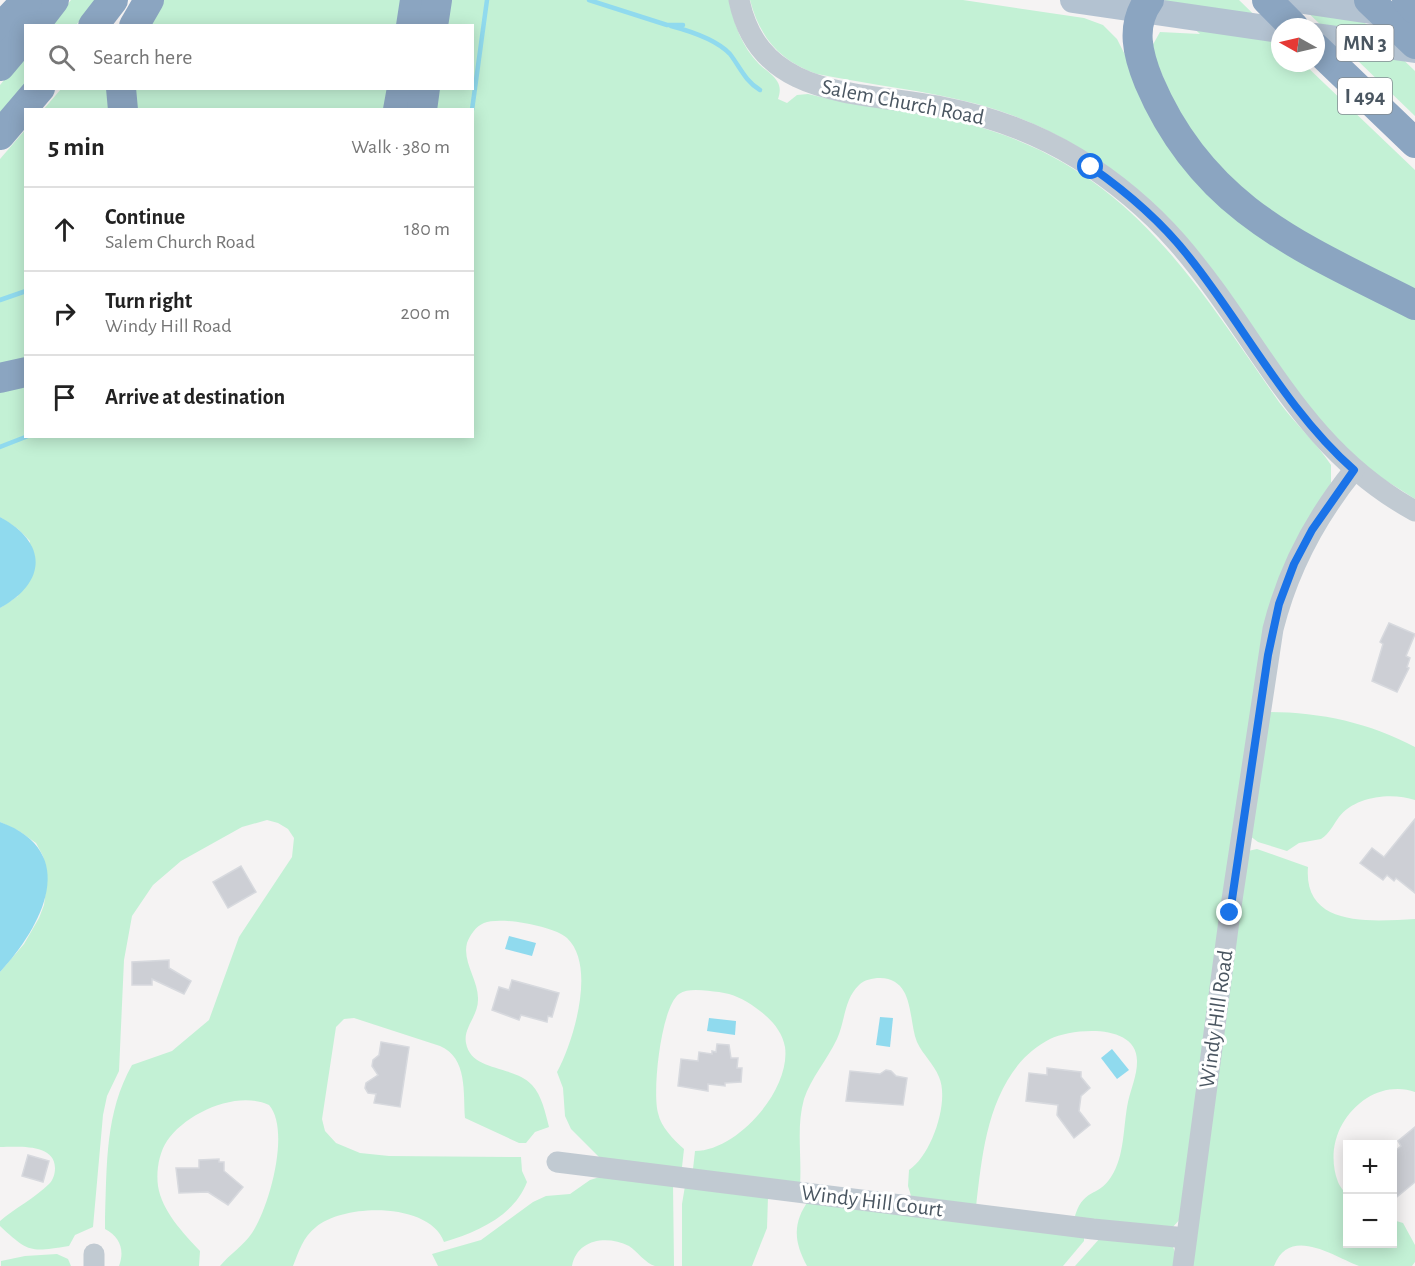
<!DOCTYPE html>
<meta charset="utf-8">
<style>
:root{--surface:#fff;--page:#f2f2f2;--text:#222;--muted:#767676;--line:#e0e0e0}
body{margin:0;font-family:"Alegreya Sans",sans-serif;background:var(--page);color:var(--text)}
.controls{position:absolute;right:18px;bottom:18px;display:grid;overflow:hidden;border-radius:0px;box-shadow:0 3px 15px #0003}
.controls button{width:54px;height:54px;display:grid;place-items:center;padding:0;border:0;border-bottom:2px solid var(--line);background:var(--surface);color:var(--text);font:30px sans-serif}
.compass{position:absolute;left:1271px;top:18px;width:54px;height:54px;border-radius:50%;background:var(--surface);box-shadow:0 3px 15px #0003;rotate:278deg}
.stop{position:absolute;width:18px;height:18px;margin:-14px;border:4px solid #1a73e8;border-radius:50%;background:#fff}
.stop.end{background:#1a73e8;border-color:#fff;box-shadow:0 2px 6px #0008}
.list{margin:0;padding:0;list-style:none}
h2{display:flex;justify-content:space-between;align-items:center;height:78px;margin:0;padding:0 24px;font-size:26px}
h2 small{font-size:20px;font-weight:400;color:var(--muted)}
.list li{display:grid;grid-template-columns:39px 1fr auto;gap:18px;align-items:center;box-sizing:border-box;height:84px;padding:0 24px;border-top:2px solid var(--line)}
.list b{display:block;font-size:22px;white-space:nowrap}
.list p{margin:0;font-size:20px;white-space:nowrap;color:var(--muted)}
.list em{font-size:20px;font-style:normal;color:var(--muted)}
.icon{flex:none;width:33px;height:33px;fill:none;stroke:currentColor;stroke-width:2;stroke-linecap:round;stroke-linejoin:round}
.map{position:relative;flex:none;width:1415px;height:1266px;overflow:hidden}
.search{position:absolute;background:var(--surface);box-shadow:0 3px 15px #0003;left:24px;top:24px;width:450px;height:66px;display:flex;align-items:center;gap:15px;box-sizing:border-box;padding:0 21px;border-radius:0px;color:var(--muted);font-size:22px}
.panel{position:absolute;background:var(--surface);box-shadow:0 3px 15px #0003;left:24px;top:108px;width:450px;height:330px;border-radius:0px}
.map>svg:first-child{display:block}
</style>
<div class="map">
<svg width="1415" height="1266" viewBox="0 0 1415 1266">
<rect width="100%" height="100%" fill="#f5f3f3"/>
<g fill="#c3f1d5">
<path d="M 71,0 L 97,0 L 76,25 L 50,26 Z"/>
<path d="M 160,0 L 404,0 L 401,25 L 145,26 Z"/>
<path d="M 451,0 L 729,0 C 734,24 742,47 759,64 C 765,70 773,74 777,81 C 781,87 780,93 778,99 L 787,103 L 797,95 L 808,94 C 870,109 935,111 995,132 C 1136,179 1199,288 1279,402 C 1295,424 1317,443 1331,465 L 1331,483 L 1287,561 L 1181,1218 L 1172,1228 L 1074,1220 C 1082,1187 1098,1198 1111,1177 C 1125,1156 1123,1126 1128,1102 C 1131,1089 1137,1075 1137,1062 C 1138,1023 1074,1028 1050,1039 C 1038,1045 1026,1055 1018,1065 C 986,1106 982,1157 976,1207 L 912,1199 L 908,1186 L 909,1170 C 931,1156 950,1102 939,1077 C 934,1064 923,1055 917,1042 C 908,1020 915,979 880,978 C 872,978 864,980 859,985 C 844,999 845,1022 837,1039 C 827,1060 811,1078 804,1099 C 796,1127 802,1157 800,1185 L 693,1169 L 695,1151 C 737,1151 791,1090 785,1047 C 782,1030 769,1017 756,1008 C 744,999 733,994 719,992 C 707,991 689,987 679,994 C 661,1007 652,1091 658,1113 C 661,1127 673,1139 684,1149 L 682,1167 L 677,1171 L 600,1158 L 571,1129 L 565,1116 L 563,1088 L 557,1072 C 573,1043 597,966 567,938 C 554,926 500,916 484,923 C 476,926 470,935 467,943 C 462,962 479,981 478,1000 C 478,1016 463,1028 466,1043 C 471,1072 514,1065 532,1085 C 542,1096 545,1112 549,1127 L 535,1132 L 526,1143 L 519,1143 L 465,1118 C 463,1093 468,1058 440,1046 L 354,1018 L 344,1019 L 336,1027 L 322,1119 L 325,1131 L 336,1143 L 360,1153 L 389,1156 L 521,1157 L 522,1171 L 527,1182 C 514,1216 477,1232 444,1242 C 430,1202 344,1203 316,1227 C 303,1237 299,1251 293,1266 L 220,1266 C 230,1254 243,1246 252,1233 C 269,1208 291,1130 269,1105 C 237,1090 186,1113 167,1141 C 159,1153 156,1171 158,1186 C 162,1211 183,1233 200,1251 L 199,1266 L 119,1266 C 125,1250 120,1237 105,1229 L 105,1218 C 107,1164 105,1113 132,1065 L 172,1051 L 209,1020 L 239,937 L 292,857 L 294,838 L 288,829 L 278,823 L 267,820 L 242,827 L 181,861 L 153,885 L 132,916 L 124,960 L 119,1071 L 107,1096 L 103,1115 L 93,1227 L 75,1235 L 69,1246 C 30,1252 29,1253 0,1226 L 0,1221 C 15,1208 35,1198 49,1184 C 53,1180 55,1174 55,1168 C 55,1143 17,1147 0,1147 L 0,972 L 24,944 L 39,918 L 44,905 L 47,881 L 43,856 L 36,843 L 19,831 L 0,822 L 0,608 L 18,596 L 30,541 L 18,529 L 0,517 L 0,388 L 25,381 L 26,436 L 472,436 L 472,110 L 435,109 L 438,89 L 472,88 L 472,26 L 447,25 Z"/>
<path d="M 750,0 L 963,0 L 1084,18 L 1103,25 L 1117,39 L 1167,138 L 1415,316 L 1415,499 C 1393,485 1371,472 1352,455 C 1298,405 1261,337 1218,278 C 1159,195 1076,131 977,104 C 925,90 870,85 817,74 C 780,61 760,38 750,0 Z"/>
<path d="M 1164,0 L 1239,0 L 1280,40 L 1280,63 L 1303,63 L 1415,170 L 1415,298 L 1274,224 L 1188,138 L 1151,48 L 1160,32 L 1200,34 Z"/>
<path d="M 1295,0 L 1341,0 L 1415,71 L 1415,116 Z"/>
<path d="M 25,55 L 25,86 L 0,115 L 0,85 Z"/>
<path d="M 61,89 L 112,89 L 115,109 L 43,110 Z"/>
<path d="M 131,89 L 392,89 L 388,110 L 133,109 Z"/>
<path d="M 25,130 L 25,363 L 0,370 L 0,159 Z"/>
<path d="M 1269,712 C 1320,712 1370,723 1415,747 L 1415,800 C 1392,792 1355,796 1339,817 C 1333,825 1330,833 1321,839 L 1299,843 L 1287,851 L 1258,842 L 1250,836 Z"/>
<path d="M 1257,849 L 1308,867 C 1303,929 1374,921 1415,919 L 1415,1092 C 1400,1086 1380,1089 1367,1098 C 1339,1116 1326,1150 1338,1182 C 1340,1187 1346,1193 1347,1197 C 1351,1211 1347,1230 1348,1244 L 1392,1244 L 1393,1220 L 1403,1223 L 1415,1245 L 1415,1262 L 1412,1266 C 1399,1266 1370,1266 1359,1266 C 1334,1257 1290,1225 1274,1266 L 1191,1266 L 1248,851 Z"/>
<path d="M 603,1176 L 673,1184 L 674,1266 C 668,1266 660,1266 655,1266 C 646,1264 637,1251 629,1246 C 607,1235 577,1239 572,1266 L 438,1266 L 432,1254 L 481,1240 L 533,1202 L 546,1196 L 570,1194 L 590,1180 Z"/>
<path d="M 685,1186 L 768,1196 L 767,1228 L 752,1266 L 682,1266 L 682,1204 Z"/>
<path d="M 809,1200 L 1084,1235 L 1084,1241 L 1063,1266 L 807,1266 C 794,1242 792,1223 809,1200 Z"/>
<path d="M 1101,1237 L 1173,1247 L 1175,1252 L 1174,1266 L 1075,1266 Z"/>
<path d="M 57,1254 L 68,1259 L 71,1266 L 1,1266 L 1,1261 L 25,1256 Z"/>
</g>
<g fill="#90daee">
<path d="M 0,517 C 48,543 47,582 0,608 Z"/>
<path d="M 0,822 C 82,852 42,926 0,972 Z"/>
<path d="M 509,936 L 536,943 L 532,956 L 505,949 Z"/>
<path d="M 880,1017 L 893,1018 L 890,1047 L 876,1045 Z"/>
<path d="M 709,1018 L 736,1021 L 735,1035 L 707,1031 Z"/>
<path d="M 1112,1049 L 1129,1070 L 1117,1079 L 1101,1058 Z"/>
</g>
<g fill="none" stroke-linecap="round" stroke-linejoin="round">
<g stroke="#90daee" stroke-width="4.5">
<path d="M 589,0 L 667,25 L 683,25"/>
<path d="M 671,26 C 690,31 716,39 730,54 C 740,67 745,81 760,90"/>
<path d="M 472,110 L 487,0"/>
<path d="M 0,300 L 26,291"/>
<path d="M 0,447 L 28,436"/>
</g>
</g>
<g fill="#cdcfd5" stroke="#d7d9de" stroke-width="1.5">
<path d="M 1389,623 L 1415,634 L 1406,656 L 1410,658 L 1407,667 L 1409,668 L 1397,692 L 1372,681 L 1383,644 L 1380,642 Z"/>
<path d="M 1415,819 L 1415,893 L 1396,878 L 1394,881 L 1387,875 L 1383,880 L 1360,863 L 1372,848 L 1384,857 Z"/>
<path d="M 241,866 L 256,892 L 228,908 L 213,882 Z"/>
<path d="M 169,960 L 169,968 L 191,981 L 184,994 L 152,979 L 152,985 L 132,985 L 132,962 Z"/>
<path d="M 512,980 L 559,993 L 552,1017 L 548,1016 L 547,1022 L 521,1015 L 519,1020 L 492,1010 L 499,987 L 509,990 Z"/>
<path d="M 381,1042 L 409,1047 L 400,1107 L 374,1103 L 376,1094 L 368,1093 L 365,1088 L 366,1083 L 378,1075 L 372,1066 L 373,1060 L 379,1055 Z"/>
<path d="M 717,1044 L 729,1045 L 731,1058 L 738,1058 L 737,1068 L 742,1068 L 741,1082 L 725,1083 L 725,1086 L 708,1084 L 708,1091 L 678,1086 L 681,1059 L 698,1061 L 699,1052 L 712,1054 L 712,1051 L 716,1052 Z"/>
<path d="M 1047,1068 L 1081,1072 L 1081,1077 L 1090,1088 L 1081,1096 L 1079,1111 L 1090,1125 L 1074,1138 L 1057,1115 L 1058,1105 L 1026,1101 L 1029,1073 L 1047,1075 Z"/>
<path d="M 886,1070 L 891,1071 L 896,1076 L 907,1078 L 903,1105 L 846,1101 L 850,1071 L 880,1074 Z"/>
<path d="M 1415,1127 L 1415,1182 L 1392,1201 L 1392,1153 L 1401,1146 L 1398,1141 Z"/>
<path d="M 28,1155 L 49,1161 L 43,1182 L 22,1176 Z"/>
<path d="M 219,1159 L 219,1162 L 224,1162 L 224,1171 L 243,1187 L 228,1205 L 208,1192 L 179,1193 L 176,1168 L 199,1168 L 199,1160 Z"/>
</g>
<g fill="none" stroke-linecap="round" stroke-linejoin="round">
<g stroke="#c1cad2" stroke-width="21">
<path d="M 739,0 C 760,101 861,91 942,107 C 989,116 1036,133 1077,158 C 1114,181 1148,209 1177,242 C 1260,337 1298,447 1415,511"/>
<path d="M 557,1162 L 1093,1229 L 1186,1238"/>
<path d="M 94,1266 L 94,1254"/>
<path d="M 1183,1266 L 1230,913 L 1273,629 C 1288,569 1315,518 1354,470"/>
</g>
<g stroke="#b3c2d1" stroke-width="26">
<path d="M 1073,0 L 1280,30"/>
<path d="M 1297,0 L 1391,14"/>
<path d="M 1316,36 L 1415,50"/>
</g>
<g stroke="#8ba5c1" stroke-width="30">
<path d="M 1149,0 C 1130,26 1138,55 1149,82 C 1203,209 1300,247 1415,305"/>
<path d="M 1267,0 L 1294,27"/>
<path d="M 1369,0 L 1415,44"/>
<path d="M 1407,0 L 1415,9"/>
<path d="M 34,26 L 54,0"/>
<path d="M 93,26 L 113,0"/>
<path d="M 134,26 L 149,0"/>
<path d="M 411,26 L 415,0"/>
<path d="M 433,26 L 437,0"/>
<path d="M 0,28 L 27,0"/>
<path d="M 1316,48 L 1415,143"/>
<path d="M 0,66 L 26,35"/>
<path d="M 121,88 L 123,110"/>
<path d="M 398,110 L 402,88"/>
<path d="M 422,110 L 425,88"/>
<path d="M 0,135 L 40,88"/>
<path d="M 0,378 L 26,372"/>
</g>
</g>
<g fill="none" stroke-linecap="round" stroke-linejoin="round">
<path stroke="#1a73e8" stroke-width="8" d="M 1091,167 C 1128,193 1161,221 1189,257 C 1245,327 1286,410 1354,470 L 1312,530 L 1294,564 L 1279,604 L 1268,655 L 1230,913"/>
</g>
<g text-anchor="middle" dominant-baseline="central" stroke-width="6" stroke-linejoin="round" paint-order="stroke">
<g fill="#fff" stroke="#808990" stroke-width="1.5">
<rect x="1336.5" y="25" width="57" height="36" rx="4.5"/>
<rect x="1338" y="78" width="54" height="36" rx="4.5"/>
</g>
<g font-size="21" font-weight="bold" fill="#4a5661">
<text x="1365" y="43">MN 3</text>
<text x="1365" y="96">I 494</text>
</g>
<g font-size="22" fill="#4a5661" stroke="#fff">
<text transform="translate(903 102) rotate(11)">Salem Church Road</text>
<text transform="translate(1216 1019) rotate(-82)">Windy Hill Road</text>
<text transform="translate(872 1201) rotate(7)">Windy Hill Court</text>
</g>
</g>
</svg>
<div class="controls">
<button>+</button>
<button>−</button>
</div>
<svg class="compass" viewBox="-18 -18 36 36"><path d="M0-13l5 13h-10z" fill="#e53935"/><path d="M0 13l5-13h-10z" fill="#767676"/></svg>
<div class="stop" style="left:1091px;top:167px"></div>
<div class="stop end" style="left:1230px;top:913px"></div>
<div class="search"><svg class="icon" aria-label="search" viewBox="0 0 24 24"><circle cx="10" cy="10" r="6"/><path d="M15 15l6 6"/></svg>Search here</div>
<section class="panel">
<h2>5 min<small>Walk · 380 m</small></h2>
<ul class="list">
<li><svg class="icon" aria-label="ahead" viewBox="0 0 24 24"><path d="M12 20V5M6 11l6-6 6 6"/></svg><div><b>Continue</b><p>Salem Church Road</p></div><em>180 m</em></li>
<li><svg class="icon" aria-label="right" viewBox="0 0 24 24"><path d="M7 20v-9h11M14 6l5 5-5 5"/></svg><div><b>Turn right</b><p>Windy Hill Road</p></div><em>200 m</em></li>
<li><svg class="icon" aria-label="arrive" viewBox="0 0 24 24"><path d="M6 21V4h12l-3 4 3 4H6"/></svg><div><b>Arrive at destination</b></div></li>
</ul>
</section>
</div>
